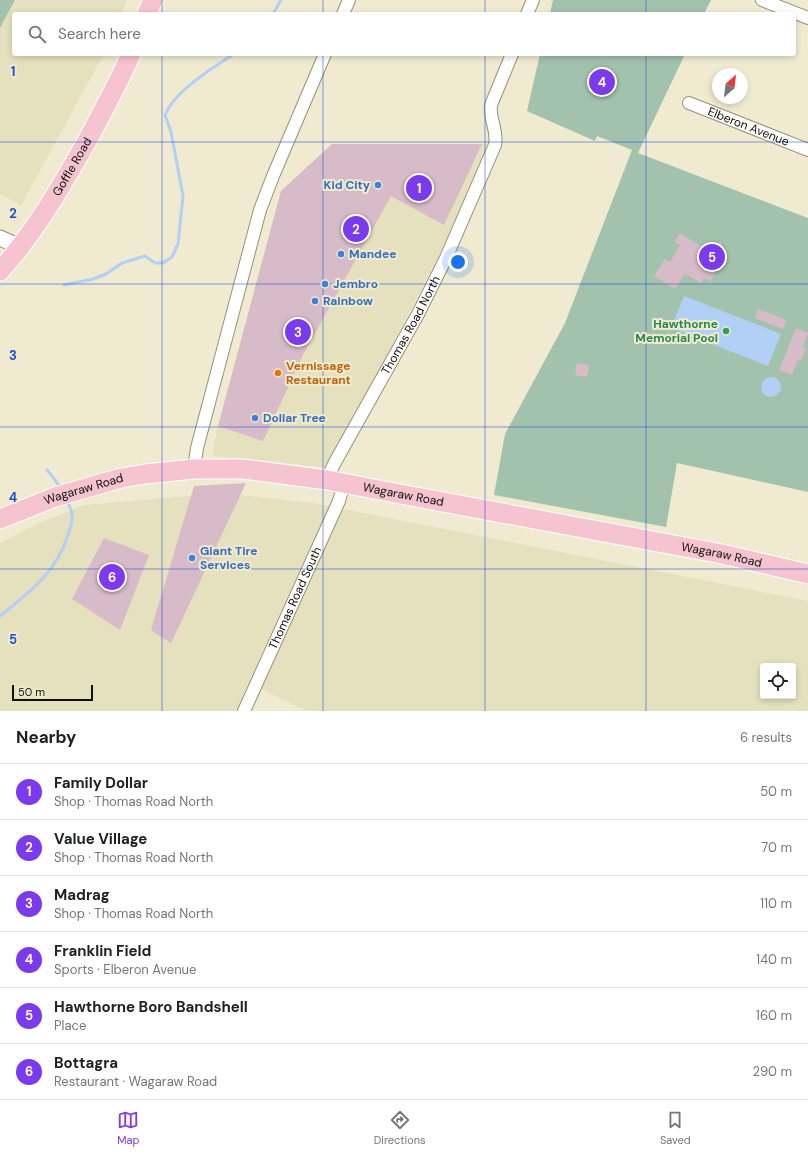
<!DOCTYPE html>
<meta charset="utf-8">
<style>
:root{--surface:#fff;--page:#f2f2f2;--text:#202124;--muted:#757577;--line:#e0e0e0;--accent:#7c3aed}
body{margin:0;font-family:"DM Sans",sans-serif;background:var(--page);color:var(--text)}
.controls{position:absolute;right:12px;bottom:12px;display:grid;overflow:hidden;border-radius:4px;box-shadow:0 2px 6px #0003}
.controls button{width:36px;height:36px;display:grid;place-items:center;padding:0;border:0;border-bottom:1px solid var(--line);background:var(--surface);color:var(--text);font:20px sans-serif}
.compass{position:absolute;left:712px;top:68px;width:36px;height:36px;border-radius:50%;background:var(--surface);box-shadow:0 2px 6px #0003;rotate:28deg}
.scale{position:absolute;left:12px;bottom:10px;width:81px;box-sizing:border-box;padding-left:4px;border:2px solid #100f06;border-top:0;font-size:11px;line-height:14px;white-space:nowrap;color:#100f06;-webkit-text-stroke:3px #f0ebd0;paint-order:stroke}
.you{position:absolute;left:458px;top:262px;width:14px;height:14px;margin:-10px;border:3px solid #fff;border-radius:50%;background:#1a73e8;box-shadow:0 0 0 6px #1a73e833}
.badge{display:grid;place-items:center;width:26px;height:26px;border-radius:50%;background:var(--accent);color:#fff;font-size:13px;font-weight:700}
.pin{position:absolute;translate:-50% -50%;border:2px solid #fff;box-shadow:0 1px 4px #0006}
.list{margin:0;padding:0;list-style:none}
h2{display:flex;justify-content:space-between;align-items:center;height:52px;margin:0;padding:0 16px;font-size:17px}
h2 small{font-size:13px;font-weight:400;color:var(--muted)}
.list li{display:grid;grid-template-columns:26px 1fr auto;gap:12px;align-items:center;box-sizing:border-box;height:56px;padding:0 16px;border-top:1px solid var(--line)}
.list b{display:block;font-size:15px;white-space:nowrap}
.list p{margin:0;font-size:13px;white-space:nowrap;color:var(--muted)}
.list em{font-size:13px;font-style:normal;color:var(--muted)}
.icon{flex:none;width:22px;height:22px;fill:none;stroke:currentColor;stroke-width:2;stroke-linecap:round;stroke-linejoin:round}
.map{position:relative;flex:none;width:808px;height:711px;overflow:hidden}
.search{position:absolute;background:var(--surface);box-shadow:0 2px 6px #0003;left:12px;right:12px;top:12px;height:44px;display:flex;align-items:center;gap:10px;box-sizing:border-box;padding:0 14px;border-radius:4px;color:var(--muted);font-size:15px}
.sheet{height:388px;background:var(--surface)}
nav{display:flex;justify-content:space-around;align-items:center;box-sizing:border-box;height:56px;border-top:1px solid var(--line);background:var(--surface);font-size:11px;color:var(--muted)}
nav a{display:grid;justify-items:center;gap:2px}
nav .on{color:var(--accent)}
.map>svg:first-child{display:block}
</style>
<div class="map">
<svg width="808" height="711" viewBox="0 0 808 711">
<rect width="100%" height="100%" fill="#f0ebd0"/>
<g fill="#e5e0bd" fill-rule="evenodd">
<path d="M 15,0 L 127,0 L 121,14 L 14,14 L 14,54 L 104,54 L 21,205 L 0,194 L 0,28 Z"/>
<path d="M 332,144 L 490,144 L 451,232 L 370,388 L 326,468 L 286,463 L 212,456 L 218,426 L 281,191 Z"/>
<path d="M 221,493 L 313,503 L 808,601 L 808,711 L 307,711 L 248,683 L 236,711 L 0,711 L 0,543 L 39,523 L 85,505 ZM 763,666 L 793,666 L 793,696 L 763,696 Z"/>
</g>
<g fill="#a2c2ad">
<path d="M 0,0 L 15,0 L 0,28 Z"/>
<path d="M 553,0 L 711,0 L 704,14 L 550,14 Z"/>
<path d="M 540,54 L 685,54 L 638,153 L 808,218 L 808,492 L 677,463 L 666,527 L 494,495 L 505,434 L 565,323 L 632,150 L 597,136 L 595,141 L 527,111 Z"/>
</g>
<g fill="#b2cff5">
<path d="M 684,296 L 781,334 L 768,366 L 671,328 Z"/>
<circle cx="771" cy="387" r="10"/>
</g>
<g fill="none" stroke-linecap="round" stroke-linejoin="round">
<g stroke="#b2cff5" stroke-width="3">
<path d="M 273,14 L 281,0"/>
<path d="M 64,285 L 93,279 L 106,274 L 122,263 L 145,256 L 155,263 L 163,263 L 172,257 L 178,244 L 183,196 L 171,132 L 165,115 C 175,91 212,68 234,54"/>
<path d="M 47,470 L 56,481 L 61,490"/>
<path d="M 0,616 C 30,592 56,573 68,535 C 73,519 75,514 66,500"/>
</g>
</g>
<g fill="#d7bbc8">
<path d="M 332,144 L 482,144 L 444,225 L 391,196 L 304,353 L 263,441 L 218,426 L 281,191 Z"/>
<path d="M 680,233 L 705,249 L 708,243 L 722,243 L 711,268 L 716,272 L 710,282 L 704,278 L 701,283 L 685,274 L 675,289 L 654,276 L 665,259 L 670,262 L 680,245 L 675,242 Z"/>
<path d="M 758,309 L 786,320 L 783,329 L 755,318 Z"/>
<path d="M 796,328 L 808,333 L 803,347 L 806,349 L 801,361 L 798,360 L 792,375 L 779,370 Z"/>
<path d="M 577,363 L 589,365 L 587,377 L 575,375 Z"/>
<path d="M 246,483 L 171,643 L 151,630 L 194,486 Z"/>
<path d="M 104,538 L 149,555 L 120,630 L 72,599 Z"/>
</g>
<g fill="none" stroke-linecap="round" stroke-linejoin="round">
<g stroke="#969178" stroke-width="14">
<g id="minor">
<path d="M 762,0 L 808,18"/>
<path d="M 343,14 L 349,0"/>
<path d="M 527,14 L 533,0"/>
<path id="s1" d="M 689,103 L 808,150"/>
<path d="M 194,469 L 197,448 L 260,210 L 273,176 L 325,54"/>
<path id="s2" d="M 327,480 L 334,464 L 418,314 L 446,258 L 495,145 C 498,129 489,120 491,105 L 512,54"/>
<path id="s3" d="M 244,711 L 339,501 L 344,483"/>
</g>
</g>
<g stroke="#969178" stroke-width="17">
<path id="tertiary" d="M 0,238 L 20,247"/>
</g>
<g stroke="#fff" stroke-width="21">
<g id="primary">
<path d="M 147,14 L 153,0"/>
<path id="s4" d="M 0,271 C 35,232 61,187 87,141 C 102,113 118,84 131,54"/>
<path id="s5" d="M 0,519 L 55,497 L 121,478 L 145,474 L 194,469 L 243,469 L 327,480 L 400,494 L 722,554 L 808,574"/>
</g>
</g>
<use href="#minor" stroke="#fff" stroke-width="12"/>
<use href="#tertiary" stroke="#fff" stroke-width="15"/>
<use href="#primary" stroke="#f5c4d0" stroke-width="19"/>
</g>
<path fill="none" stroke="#1d4ed8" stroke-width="1" stroke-opacity="0.55" d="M 162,0 L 162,14M 323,0 L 323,14M 485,0 L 485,14M 646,0 L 646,14M 162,54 L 162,711M 323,54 L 323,711M 485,54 L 485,711M 646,54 L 646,711M 0,142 L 808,142M 0,284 L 808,284M 0,427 L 808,427M 0,569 L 808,569"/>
<g fill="#3f7fe0" stroke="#f0ebd0" stroke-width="1.5">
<circle cx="378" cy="185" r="4"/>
<circle cx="341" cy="254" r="4"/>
<circle cx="325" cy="284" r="4"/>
<circle cx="315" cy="301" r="4"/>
<circle cx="255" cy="418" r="4"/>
<circle cx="192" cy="558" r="4"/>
</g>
<circle fill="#2e9e5b" stroke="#f0ebd0" stroke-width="1.5" cx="726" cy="331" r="4"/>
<circle fill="#e8710a" stroke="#f0ebd0" stroke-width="1.5" cx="278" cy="373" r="4"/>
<g text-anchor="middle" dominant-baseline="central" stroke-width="4" stroke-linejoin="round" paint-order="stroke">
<g font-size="12" fill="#100f06" stroke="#f0ebd0">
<text stroke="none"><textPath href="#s1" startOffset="64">Elberon Avenue</textPath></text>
<text stroke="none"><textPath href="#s4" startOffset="127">Goffle Road</textPath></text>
<text stroke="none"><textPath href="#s2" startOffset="176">Thomas Road North</textPath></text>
<text stroke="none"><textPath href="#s5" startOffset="89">Wagaraw Road</textPath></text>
<text stroke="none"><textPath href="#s5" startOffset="413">Wagaraw Road</textPath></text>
<text stroke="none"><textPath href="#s5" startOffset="737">Wagaraw Road</textPath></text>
<text stroke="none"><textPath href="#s3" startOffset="124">Thomas Road South</textPath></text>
</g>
<g font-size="12" font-weight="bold" fill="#366cbe" stroke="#f0ebd0" text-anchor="start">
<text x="370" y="185" text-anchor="end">Kid City</text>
<text x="349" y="254">Mandee</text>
<text x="333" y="284">Jembro</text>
<text x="323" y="301">Rainbow</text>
<text x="263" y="418">Dollar Tree</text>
<text x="200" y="551">Giant Tire<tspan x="200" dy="14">Services</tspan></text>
</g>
<g font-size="12" font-weight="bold" fill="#27864d" stroke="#f0ebd0" text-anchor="end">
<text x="718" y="324">Hawthorne<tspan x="718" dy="14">Memorial Pool</tspan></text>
</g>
<g font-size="12" font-weight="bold" fill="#c56008" stroke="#f0ebd0" text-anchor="start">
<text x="286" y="366">Vernissage<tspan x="286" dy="14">Restaurant</tspan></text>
</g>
</g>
<g font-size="13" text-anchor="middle" font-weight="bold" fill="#1d4ed8" stroke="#f0ebd0" stroke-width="4" stroke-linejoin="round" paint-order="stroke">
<text x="13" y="76">1</text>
<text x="13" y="218">2</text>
<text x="13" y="360">3</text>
<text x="13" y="502">4</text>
<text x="13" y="644">5</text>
</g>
</svg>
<div class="controls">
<button><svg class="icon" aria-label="locate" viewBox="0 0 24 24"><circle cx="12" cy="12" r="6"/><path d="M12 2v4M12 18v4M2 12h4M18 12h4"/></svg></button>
</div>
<svg class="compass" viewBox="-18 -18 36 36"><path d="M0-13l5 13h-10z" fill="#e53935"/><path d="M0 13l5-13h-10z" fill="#757577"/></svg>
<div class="scale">50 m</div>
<div class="you"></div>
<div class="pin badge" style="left:419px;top:188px">1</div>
<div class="pin badge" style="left:356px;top:229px">2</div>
<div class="pin badge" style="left:298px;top:332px">3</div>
<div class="pin badge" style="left:602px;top:82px">4</div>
<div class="pin badge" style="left:712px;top:257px">5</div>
<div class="pin badge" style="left:112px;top:577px">6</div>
<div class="search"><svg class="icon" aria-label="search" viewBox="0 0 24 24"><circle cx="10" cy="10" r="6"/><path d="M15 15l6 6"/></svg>Search here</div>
</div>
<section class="sheet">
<h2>Nearby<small>6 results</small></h2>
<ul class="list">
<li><span class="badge">1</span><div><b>Family Dollar</b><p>Shop · Thomas Road North</p></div><em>50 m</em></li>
<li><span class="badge">2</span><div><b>Value Village</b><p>Shop · Thomas Road North</p></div><em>70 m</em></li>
<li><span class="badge">3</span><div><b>Madrag</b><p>Shop · Thomas Road North</p></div><em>110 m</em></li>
<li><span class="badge">4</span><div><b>Franklin Field</b><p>Sports · Elberon Avenue</p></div><em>140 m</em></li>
<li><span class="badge">5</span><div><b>Hawthorne Boro Bandshell</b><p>Place</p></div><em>160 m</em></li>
<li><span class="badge">6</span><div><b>Bottagra</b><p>Restaurant · Wagaraw Road</p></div><em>290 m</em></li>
</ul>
</section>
<nav>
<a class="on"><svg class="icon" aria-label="map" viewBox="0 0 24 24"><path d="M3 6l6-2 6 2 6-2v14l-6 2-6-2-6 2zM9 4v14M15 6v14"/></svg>Map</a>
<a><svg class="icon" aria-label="directions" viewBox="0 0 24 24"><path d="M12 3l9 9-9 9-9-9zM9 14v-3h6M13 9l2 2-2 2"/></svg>Directions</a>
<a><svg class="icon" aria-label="saved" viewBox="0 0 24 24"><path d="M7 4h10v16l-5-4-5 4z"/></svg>Saved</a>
</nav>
